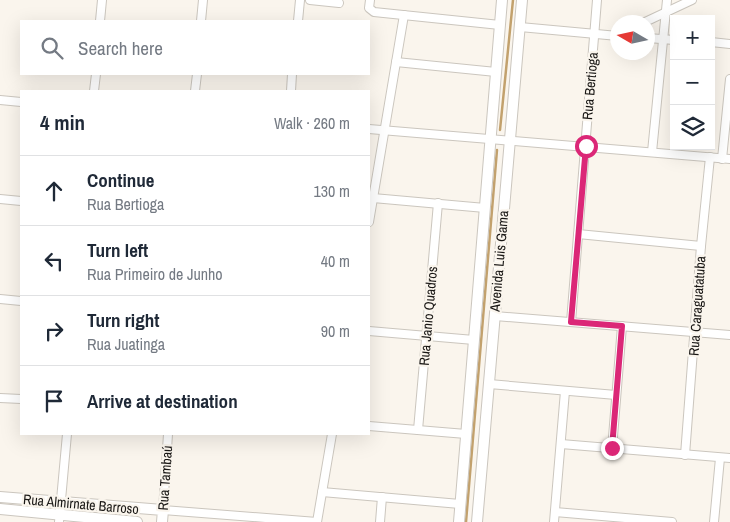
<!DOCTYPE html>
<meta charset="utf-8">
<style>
:root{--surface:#fff;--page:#f6f6f7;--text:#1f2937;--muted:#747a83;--line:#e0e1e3}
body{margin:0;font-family:"Archivo Narrow",sans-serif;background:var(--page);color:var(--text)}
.controls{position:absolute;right:15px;top:15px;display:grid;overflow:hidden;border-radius:0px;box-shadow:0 5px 20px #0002}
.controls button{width:45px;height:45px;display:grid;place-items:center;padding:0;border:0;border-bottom:1px solid var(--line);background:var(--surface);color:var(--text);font:25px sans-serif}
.compass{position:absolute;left:610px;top:15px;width:45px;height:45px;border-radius:50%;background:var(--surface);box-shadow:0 5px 20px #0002;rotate:279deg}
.stop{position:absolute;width:15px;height:15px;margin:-11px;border:4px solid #db2777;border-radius:50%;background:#fff}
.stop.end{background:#db2777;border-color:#fff;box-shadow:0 1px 5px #0008}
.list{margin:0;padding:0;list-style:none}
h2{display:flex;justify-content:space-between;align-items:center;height:65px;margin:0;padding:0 20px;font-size:21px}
h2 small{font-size:16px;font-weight:400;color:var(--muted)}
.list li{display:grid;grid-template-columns:32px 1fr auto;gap:15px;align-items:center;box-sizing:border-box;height:70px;padding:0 20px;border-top:1px solid var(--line)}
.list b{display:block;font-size:19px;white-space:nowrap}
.list p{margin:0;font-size:16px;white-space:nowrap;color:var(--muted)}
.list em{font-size:16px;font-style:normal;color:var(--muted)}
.icon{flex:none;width:28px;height:28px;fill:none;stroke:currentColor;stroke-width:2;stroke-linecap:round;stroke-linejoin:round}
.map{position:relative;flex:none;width:730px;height:522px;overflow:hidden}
.search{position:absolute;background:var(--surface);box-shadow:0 5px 20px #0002;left:20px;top:20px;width:350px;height:55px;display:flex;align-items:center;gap:12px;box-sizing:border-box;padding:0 18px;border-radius:0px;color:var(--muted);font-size:19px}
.panel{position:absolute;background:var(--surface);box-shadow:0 5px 20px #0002;left:20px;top:90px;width:350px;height:345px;border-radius:0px}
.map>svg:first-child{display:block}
</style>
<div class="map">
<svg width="730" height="522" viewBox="0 0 730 522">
<rect width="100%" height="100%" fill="#faf5ed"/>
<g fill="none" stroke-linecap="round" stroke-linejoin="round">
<g stroke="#c2a16d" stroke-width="2.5">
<path d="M 500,130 L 513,0"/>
<path d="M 466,522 L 497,150"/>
</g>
<g stroke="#cbc6be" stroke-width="10">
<g id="minor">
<path d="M 310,0 L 339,3"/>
<path d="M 370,0 L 369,8 L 374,12 L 500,25"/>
<path d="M 100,21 L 102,0"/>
<path d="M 201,21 L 203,0"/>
<path d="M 298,21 L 300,0"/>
<path d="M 645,22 L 692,0"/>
<path d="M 520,27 L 618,36"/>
<path d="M 648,38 L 674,40"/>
<path d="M 711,42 L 730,44"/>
<path d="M 396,62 L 496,72"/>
<path d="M 94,91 L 96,74"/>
<path d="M 195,91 L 197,74"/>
<path d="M 291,91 L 292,74"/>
<path d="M 0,100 L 21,102"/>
<path d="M 369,129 L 730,159"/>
<path d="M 652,152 L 667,0"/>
<path d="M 722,159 L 730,79"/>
<path d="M 373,198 L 485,208"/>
<path d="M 0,199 L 21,201"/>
<path d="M 369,222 L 404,15"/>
<path d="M 578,234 L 701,246"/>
<path d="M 0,299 L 21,301"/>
<path d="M 495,316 L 730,335"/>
<path d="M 571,322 L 597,0"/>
<path d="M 369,331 L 474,340"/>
<path d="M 489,384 L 616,395"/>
<path d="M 0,398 L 21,399"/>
<path d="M 369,426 L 466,434"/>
<path d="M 418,430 L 438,203"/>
<path d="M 168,434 L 163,510 L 317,522"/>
<path d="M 561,444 L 730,458"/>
<path d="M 612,449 L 622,326"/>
<path d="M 685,455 L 701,246 L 710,157"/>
<path d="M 322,492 L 460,504"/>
<path d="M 555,512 L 672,522"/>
<path d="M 59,522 L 67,434"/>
<path d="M 317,522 L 332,434"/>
<path d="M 380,522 L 382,497"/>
<path d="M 554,522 L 565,391"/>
<path d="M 714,522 L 720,458"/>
</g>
</g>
<g stroke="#cbc6be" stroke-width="12">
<g id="tertiary">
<path d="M 0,497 L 163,510 L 162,522"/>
<path d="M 0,509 L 137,522"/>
<path d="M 459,522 L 502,0"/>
<path d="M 477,522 L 522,0"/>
</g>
</g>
<use href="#minor" stroke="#fff" stroke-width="8"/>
<use href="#tertiary" stroke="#fff" stroke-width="10"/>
</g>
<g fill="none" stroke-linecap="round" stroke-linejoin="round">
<path stroke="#db2777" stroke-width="6" d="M 586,146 L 571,322 L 622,326 L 612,448"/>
</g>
<g text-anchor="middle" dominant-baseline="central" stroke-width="4.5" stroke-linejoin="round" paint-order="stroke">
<g font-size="14" fill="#181614" stroke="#faf5ed">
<text transform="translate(590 86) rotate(-85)">Rua Bertioga</text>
<text transform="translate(499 261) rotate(-85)">Avenida Luis Gama</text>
<text transform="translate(697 306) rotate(-86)">Rua Caraguatatuba</text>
<text transform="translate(428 316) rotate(-85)">Rua Janio Quadros</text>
<text transform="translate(165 478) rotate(-86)">Rua Tambaú</text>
<text transform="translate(81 504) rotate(5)">Rua Almirnate Barroso</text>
</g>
</g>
</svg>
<div class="controls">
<button>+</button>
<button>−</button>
<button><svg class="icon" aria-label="layers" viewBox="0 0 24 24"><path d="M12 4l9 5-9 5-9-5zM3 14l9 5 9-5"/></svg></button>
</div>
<svg class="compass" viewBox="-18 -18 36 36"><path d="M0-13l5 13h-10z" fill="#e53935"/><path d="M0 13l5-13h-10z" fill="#747a83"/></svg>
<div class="stop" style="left:586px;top:146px"></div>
<div class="stop end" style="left:612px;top:448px"></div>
<div class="search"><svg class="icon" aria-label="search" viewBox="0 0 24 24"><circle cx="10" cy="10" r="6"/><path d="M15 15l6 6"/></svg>Search here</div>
<section class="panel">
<h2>4 min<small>Walk · 260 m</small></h2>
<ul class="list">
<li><svg class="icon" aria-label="ahead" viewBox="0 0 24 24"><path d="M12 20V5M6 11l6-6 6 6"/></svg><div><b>Continue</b><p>Rua Bertioga</p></div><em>130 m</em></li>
<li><svg class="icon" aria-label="left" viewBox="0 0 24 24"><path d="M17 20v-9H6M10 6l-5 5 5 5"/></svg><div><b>Turn left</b><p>Rua Primeiro de Junho</p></div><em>40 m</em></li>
<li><svg class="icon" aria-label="right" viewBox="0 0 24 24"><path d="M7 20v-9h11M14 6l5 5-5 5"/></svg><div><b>Turn right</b><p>Rua Juatinga</p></div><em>90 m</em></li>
<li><svg class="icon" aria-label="arrive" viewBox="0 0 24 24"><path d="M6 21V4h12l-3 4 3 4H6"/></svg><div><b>Arrive at destination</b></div></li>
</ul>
</section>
</div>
